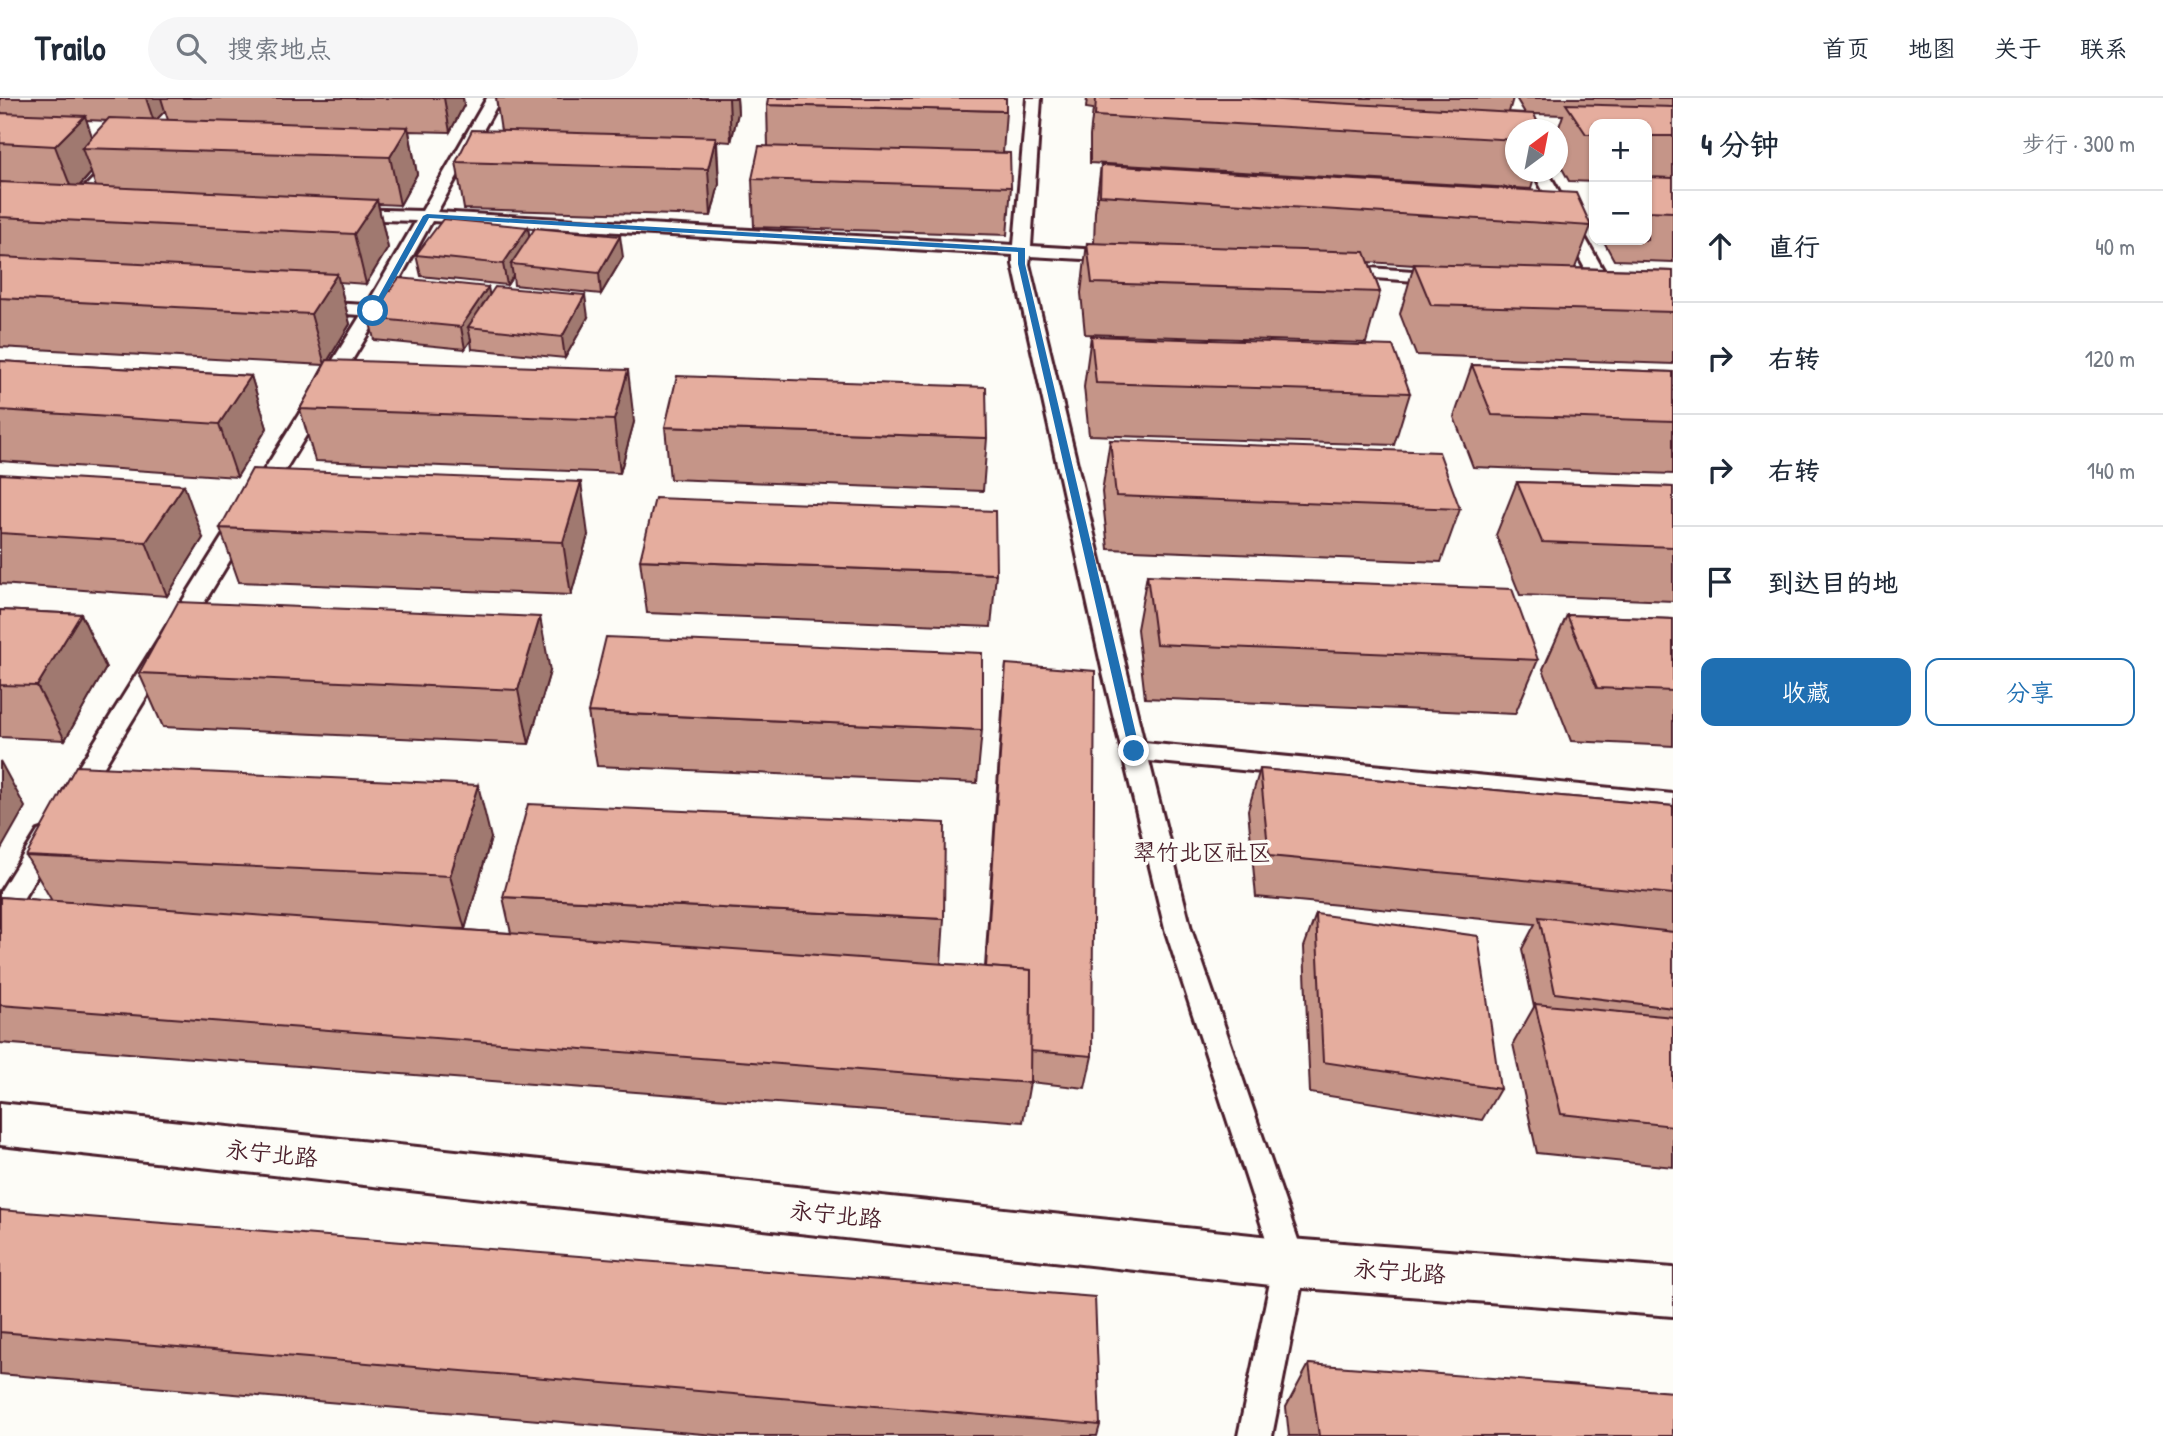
<!DOCTYPE html>
<html lang="zh">
<meta charset="utf-8">
<style>
:root{--surface:#fff;--page:#f6f6f7;--text:#1f2937;--muted:#747a83;--line:#e0e1e3;--accent:#1f6fb2}
body{margin:0;font-family:"Patrick Hand","LXGW WenKai TC",sans-serif;background:var(--page);color:var(--text)}
.controls{position:absolute;right:21px;top:21px;display:grid;overflow:hidden;border-radius:14px;box-shadow:0 2px 5px #0004}
.controls button{width:63px;height:63px;display:grid;place-items:center;padding:0;border:0;border-bottom:2px solid var(--line);background:var(--surface);color:var(--text);font:35px sans-serif}
.compass{position:absolute;left:1505px;top:21px;width:63px;height:63px;border-radius:50%;background:var(--surface);box-shadow:0 2px 5px #0004;rotate:32deg}
.stop{position:absolute;width:21px;height:21px;margin:-16px;border:5px solid #1f6fb2;border-radius:50%;background:#fff}
.stop.end{background:#1f6fb2;border-color:#fff;box-shadow:0 2px 7px #0008}
.list{margin:0;padding:0;list-style:none}
h2{display:flex;justify-content:space-between;align-items:center;height:91px;margin:0;padding:0 28px;font-size:30px}
h2 small{font-size:23px;font-weight:400;color:var(--muted)}
.list li{display:grid;grid-template-columns:46px 1fr auto;gap:21px;align-items:center;box-sizing:border-box;height:112px;padding:0 28px;border-top:2px solid var(--line)}
.list b{display:block;font-size:26px;white-space:nowrap}
.list em{font-size:23px;font-style:normal;color:var(--muted)}
.actions{display:flex;gap:14px;padding:21px 28px}
.actions a{flex:1;padding:16px 0;border:2px solid var(--accent);border-radius:14px;text-align:center;font-size:24px;color:var(--accent)}
.actions .main{background:var(--accent);color:#fff}
.icon{flex:none;width:38px;height:38px;fill:none;stroke:currentColor;stroke-width:2;stroke-linecap:round;stroke-linejoin:round}
.map{position:relative;flex:none;width:1673px;height:1338px;overflow:hidden}
header{display:flex;align-items:center;gap:42px;box-sizing:border-box;height:98px;padding:0 35px;background:var(--surface);border-bottom:2px solid var(--line)}
header strong{font-size:33px}
nav{display:flex;gap:38px;margin-inline-start:auto;font-size:24px}
.search{width:490px;height:63px;background:var(--page);display:flex;align-items:center;gap:18px;box-sizing:border-box;padding:0 24px;border-radius:38px;color:var(--muted);font-size:26px}
main{display:flex}
aside{flex:1;background:var(--surface)}
.map>svg:first-child{display:block}
</style>
<header>
<strong>Trailo</strong>
<div class="search"><svg class="icon" aria-label="search" viewBox="0 0 24 24"><circle cx="10" cy="10" r="6"/><path d="M15 15l6 6"/></svg>搜索地点</div>
<nav><a>首页</a><a>地图</a><a>关于</a><a>联系</a></nav>
</header>
<main>
<div class="map">
<svg width="1673" height="1338" viewBox="0 0 1673 1338">
<rect width="100%" height="100%" fill="#fdfcf7"/>
<filter id="ink" filterUnits="userSpaceOnUse"><feTurbulence type="fractalNoise" baseFrequency=".0143" numOctaves="2"/><feDisplacementMap in="SourceGraphic" scale="14" xChannelSelector="R" yChannelSelector="G"/><feConvolveMatrix kernelMatrix="1 2 1 2 8 2 1 2 1" color-interpolation-filters="sRGB"/></filter>
<g filter="url(#ink)">
<g fill="none" stroke-linecap="round" stroke-linejoin="round">
<g stroke="#4a1f2b" stroke-width="6">
<g id="lane">
<path d="M 173,0 L 188,0 L 79,113 L 67,113 L 65,110 L 67,107 Z"/>
<path d="M 487,0 L 501,0 L 437,114 L 1014,147 L 1027,0 L 1041,0 L 1031,148 L 1118,153 L 1126,158 L 1118,163 L 1030,158 L 1029,166 L 1144,645 L 1673,696 L 1673,714 L 1149,663 L 1191,831 L 1306,1165 L 1272,1338 L 1238,1338 L 1274,1165 L 1165,831 L 1103,575 L 1013,166 L 1013,157 L 432,123 L 382,213 L 83,703 L 74,706 L 65,703 L 62,697 L 65,691 L 361,217 L 312,214 L 303,209 L 312,204 L 367,207 L 416,123 L 347,121 L 339,116 L 347,111 L 422,113 Z"/>
<path d="M 1533,74 L 1548,74 L 1614,191 L 1611,195 L 1605,196 L 1596,191 Z"/>
<path d="M 1339,168 L 1443,175 L 1452,180 L 1443,185 L 1333,177 L 1331,173 Z"/>
<path d="M 47,730 L 56,733 L 60,740 L 9,824 L 0,828 L 0,794 L 38,733 Z"/>
</g>
</g>
<g stroke="#4a1f2b" stroke-width="6">
<path id="secondary" d="M 0,1005 L 1290,1141 L 1673,1170 L 1673,1218 L 1290,1189 L 0,1047 Z"/>
</g>
<use href="#lane" fill="#fdfcf7" fill-rule="evenodd"/>
<use href="#secondary" fill="#fdfcf7" fill-rule="evenodd"/>
</g>
<g fill="#c59588" stroke="#4a1f2b" stroke-width="2" fill-rule="evenodd">
<path d="M 0,0 L 463,0 L 464,7 L 450,34 L 409,33 L 417,76 L 400,107 L 378,106 L 388,150 L 366,186 L 339,184 L 350,226 L 328,262 L 634,324 L 620,375 L 315,363 L 300,311 L 324,267 L 0,249 ZM 165,13 L 168,22 L 156,22 ZM 86,22 L 108,23 L 92,39 ZM 91,75 L 96,89 L 80,88 Z"/>
<path d="M 496,0 L 737,0 L 738,15 L 731,44 L 717,43 L 719,86 L 711,118 L 464,111 L 456,64 L 501,33 Z"/>
<path d="M 1087,0 L 1513,0 L 1509,14 L 1525,15 L 1516,0 L 1673,0 L 1673,164 L 1614,162 L 1603,142 L 1647,142 L 1647,26 L 1594,26 L 1594,84 L 1569,83 L 1558,63 L 1558,32 L 1563,17 L 1535,16 L 1516,32 L 1516,74 L 1536,74 L 1531,91 L 1090,65 L 1090,38 L 1093,11 L 1086,10 Z"/>
<path d="M 767,7 L 1006,13 L 1003,55 L 1011,89 L 1007,137 L 754,129 L 752,81 L 768,49 Z"/>
<path d="M 1101,67 L 1591,128 L 1575,170 L 1673,173 L 1673,266 L 1416,257 L 1400,216 L 1414,167 L 1369,164 L 1380,194 L 1366,245 L 1085,236 L 1081,195 L 1087,145 L 1094,146 L 1095,114 Z"/>
<path d="M 528,129 L 529,139 L 623,159 L 601,196 L 514,187 L 513,178 L 507,187 L 421,178 L 416,157 Z"/>
<path d="M 490,197 L 588,219 L 565,260 L 472,251 L 471,242 L 465,251 L 374,242 L 369,220 Z"/>
<path d="M 1091,238 L 1410,295 L 1394,347 L 1089,337 L 1084,289 Z"/>
<path d="M 0,263 L 251,278 L 267,330 L 237,379 L 0,363 Z"/>
<path d="M 1472,267 L 1673,274 L 1673,376 L 1473,369 L 1454,319 Z"/>
<path d="M 665,329 L 987,340 L 983,393 L 670,381 Z"/>
<path d="M 1110,342 L 1460,411 L 1441,464 L 1108,451 L 1102,394 Z"/>
<path d="M 0,376 L 203,440 L 167,498 L 0,486 Z"/>
<path d="M 1517,384 L 1673,389 L 1673,503 L 1520,497 L 1496,437 Z"/>
<path d="M 220,430 L 588,437 L 571,497 L 239,484 Z"/>
<path d="M 640,462 L 996,476 L 991,529 L 647,515 Z"/>
<path d="M 1147,477 L 1538,562 L 1515,616 L 1145,600 L 1137,531 Z"/>
<path d="M 0,512 L 81,516 L 106,570 L 65,642 L 0,639 Z"/>
<path d="M 1567,517 L 1673,521 L 1673,648 L 1571,643 L 1543,571 Z"/>
<path d="M 1006,566 L 1092,958 L 1085,990 L 1030,984 L 1023,1024 L 0,945 L 0,799 L 52,803 L 26,758 L 491,740 L 465,831 L 434,830 L 511,835 L 503,799 L 944,821 L 941,866 L 985,869 L 1003,599 Z"/>
<path d="M 550,573 L 529,646 L 163,629 L 139,575 Z"/>
<path d="M 588,614 L 982,632 L 977,685 L 597,668 Z"/>
<path d="M 1260,671 L 1673,708 L 1673,1069 L 1537,1055 L 1513,946 L 1534,909 L 1522,851 L 1535,826 L 1256,799 L 1248,712 Z"/>
<path d="M 1316,816 L 1500,991 L 1482,1022 L 1310,995 L 1304,849 Z"/>
<path d="M 0,1112 L 1100,1327 L 1097,1338 L 727,1338 L 0,1276 Z"/>
<path d="M 1309,1266 L 1673,1338 L 1289,1338 L 1286,1309 Z"/>
</g>
<g fill="#a0796f" stroke="#4a1f2b" stroke-width="2">
<path d="M 146,0 L 161,0 L 165,13 L 154,24 Z"/>
<path d="M 444,0 L 463,0 L 464,7 L 450,34 Z"/>
<path d="M 729,0 L 737,0 L 738,15 L 731,44 Z"/>
<path d="M 85,18 L 96,50 L 82,50 L 91,75 L 73,95 L 55,48 Z"/>
<path d="M 408,29 L 417,76 L 400,107 L 390,59 Z"/>
<path d="M 716,39 L 719,86 L 711,118 L 708,71 Z"/>
<path d="M 377,102 L 388,150 L 366,186 L 354,136 Z"/>
<path d="M 528,129 L 531,150 L 511,166 L 513,178 L 507,187 L 503,166 Z"/>
<path d="M 620,138 L 623,159 L 601,196 L 599,175 Z"/>
<path d="M 337,176 L 350,226 L 325,267 L 311,216 Z"/>
<path d="M 488,189 L 492,210 L 468,229 L 471,242 L 465,251 L 461,229 Z"/>
<path d="M 585,197 L 588,219 L 565,260 L 562,239 Z"/>
<path d="M 628,272 L 634,324 L 620,375 L 614,322 Z"/>
<path d="M 251,278 L 267,330 L 237,379 L 219,326 Z"/>
<path d="M 581,384 L 588,437 L 571,497 L 563,444 Z"/>
<path d="M 184,387 L 203,440 L 167,498 L 146,444 Z"/>
<path d="M 81,516 L 106,570 L 65,642 L 37,588 Z"/>
<path d="M 540,519 L 550,573 L 529,646 L 518,592 Z"/>
<path d="M 0,663 L 25,709 L 0,753 Z"/>
<path d="M 478,687 L 491,740 L 465,831 L 450,778 Z"/>
</g>
<g fill="#e5ad9e" stroke="#4a1f2b" stroke-width="2">
<path d="M 768,0 L 1006,0 L 1006,13 L 767,7 Z"/>
<path d="M 1096,0 L 1246,0 L 1534,16 L 1541,32 L 1516,32 L 1516,42 L 1095,18 Z"/>
<path d="M 1566,6 L 1673,9 L 1673,38 L 1647,38 L 1647,26 L 1594,26 L 1594,36 L 1586,36 Z"/>
<path d="M 0,15 L 85,18 L 55,48 L 0,45 Z"/>
<path d="M 109,20 L 408,29 L 390,59 L 82,50 Z"/>
<path d="M 472,32 L 716,39 L 708,71 L 456,64 Z"/>
<path d="M 759,48 L 1010,55 L 1011,89 L 752,81 Z"/>
<path d="M 1101,67 L 1576,95 L 1591,128 L 1100,97 Z"/>
<path d="M 1647,79 L 1673,80 L 1673,114 L 1647,113 Z"/>
<path d="M 0,84 L 377,102 L 354,136 L 0,119 Z"/>
<path d="M 443,121 L 528,129 L 503,166 L 416,157 Z"/>
<path d="M 535,130 L 620,138 L 599,175 L 511,166 Z"/>
<path d="M 1087,145 L 1365,154 L 1380,194 L 1092,185 Z"/>
<path d="M 0,159 L 337,176 L 311,216 L 0,200 Z"/>
<path d="M 1414,166 L 1673,173 L 1673,214 L 1431,207 Z"/>
<path d="M 399,180 L 488,189 L 461,229 L 369,220 Z"/>
<path d="M 495,189 L 585,197 L 562,239 L 468,229 Z"/>
<path d="M 1091,238 L 1393,248 L 1410,295 L 1096,285 Z"/>
<path d="M 327,262 L 628,272 L 614,322 L 300,311 Z"/>
<path d="M 0,263 L 251,278 L 219,326 L 0,312 Z"/>
<path d="M 1472,267 L 1673,274 L 1673,323 L 1492,317 Z"/>
<path d="M 677,278 L 986,289 L 987,340 L 665,329 Z"/>
<path d="M 1110,342 L 1439,354 L 1460,411 L 1116,398 Z"/>
<path d="M 252,371 L 581,384 L 563,444 L 220,430 Z"/>
<path d="M 0,376 L 184,387 L 146,444 L 0,435 Z"/>
<path d="M 1517,384 L 1673,389 L 1673,449 L 1542,444 Z"/>
<path d="M 655,400 L 995,413 L 996,476 L 640,462 Z"/>
<path d="M 1147,477 L 1512,491 L 1538,562 L 1156,546 Z"/>
<path d="M 178,504 L 540,519 L 518,592 L 139,575 Z"/>
<path d="M 0,512 L 81,516 L 37,588 L 0,587 Z"/>
<path d="M 1567,517 L 1673,521 L 1673,593 L 1597,590 Z"/>
<path d="M 606,539 L 982,555 L 982,632 L 588,614 Z"/>
<path d="M 1006,566 L 1095,573 L 1092,958 L 1030,953 L 1031,872 L 986,869 Z"/>
<path d="M 76,668 L 478,687 L 450,778 L 26,758 Z"/>
<path d="M 1260,671 L 1673,708 L 1673,796 L 1269,758 Z"/>
<path d="M 528,706 L 945,725 L 944,821 L 503,799 Z"/>
<path d="M 0,799 L 1031,872 L 1030,985 L 0,907 Z"/>
<path d="M 1316,816 L 1478,838 L 1500,991 L 1323,964 Z"/>
<path d="M 1539,819 L 1673,834 L 1673,910 L 1555,895 Z"/>
<path d="M 1535,906 L 1673,919 L 1673,1028 L 1561,1016 Z"/>
<path d="M 0,1112 L 1095,1199 L 1100,1327 L 0,1234 Z"/>
<path d="M 1309,1266 L 1673,1294 L 1673,1338 L 1319,1338 Z"/>
</g>
</g>
<path fill="#1f6fb2" d="M 427,116 L 1025,150 L 1025,166 L 1140,653 L 1138,656 L 1130,656 L 1129,653 L 1018,166 L 1018,154 L 429,120 L 377,213 L 370,214 L 423,118 Z"/>
<g text-anchor="middle" dominant-baseline="central" stroke-width="7" stroke-linejoin="round" paint-order="stroke">
<g font-size="23" fill="#4a1f2b" stroke="#fdfcf7">
<text x="1202" y="753">翠竹北区社区</text>
</g>
<g font-size="23" fill="#4a1f2b" stroke="#fdfcf7">
<text transform="translate(272 1055) rotate(6)">永宁北路</text>
<text transform="translate(836 1116) rotate(6)">永宁北路</text>
<text transform="translate(1400 1173) rotate(4)">永宁北路</text>
</g>
</g>
</svg>
<div class="controls">
<button>+</button>
<button>−</button>
</div>
<svg class="compass" viewBox="-18 -18 36 36"><path d="M0-13l5 13h-10z" fill="#e53935"/><path d="M0 13l5-13h-10z" fill="#747a83"/></svg>
<div class="stop" style="left:373px;top:213px"></div>
<div class="stop end" style="left:1134px;top:653px"></div>
</div>
<aside>
<h2>4 分钟<small>步行 · 300 m</small></h2>
<ul class="list">
<li><svg class="icon" aria-label="ahead" viewBox="0 0 24 24"><path d="M12 20V5M6 11l6-6 6 6"/></svg><div><b>直行</b></div><em>40 m</em></li>
<li><svg class="icon" aria-label="right" viewBox="0 0 24 24"><path d="M7 20v-9h11M14 6l5 5-5 5"/></svg><div><b>右转</b></div><em>120 m</em></li>
<li><svg class="icon" aria-label="right" viewBox="0 0 24 24"><path d="M7 20v-9h11M14 6l5 5-5 5"/></svg><div><b>右转</b></div><em>140 m</em></li>
<li><svg class="icon" aria-label="arrive" viewBox="0 0 24 24"><path d="M6 21V4h12l-3 4 3 4H6"/></svg><div><b>到达目的地</b></div></li>
</ul>
<div class="actions"><a class="main">收藏</a><a>分享</a></div>
</aside>
</main>
